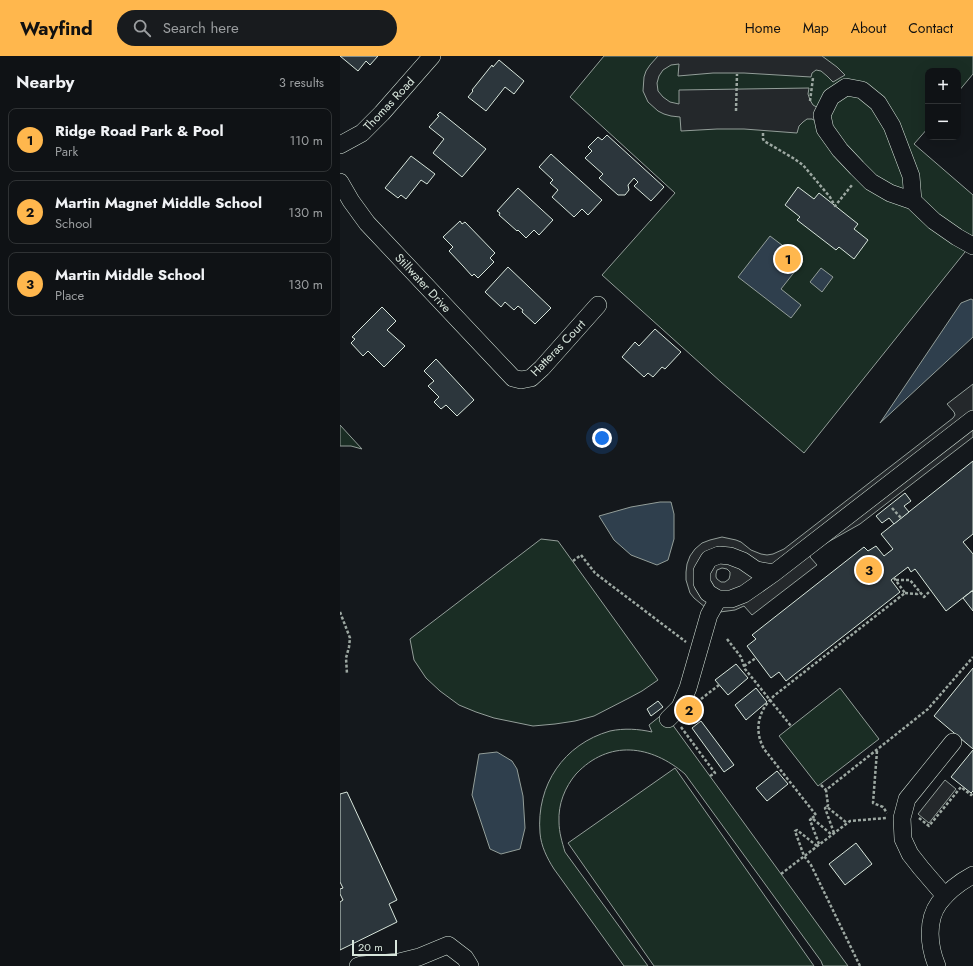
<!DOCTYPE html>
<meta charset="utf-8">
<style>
:root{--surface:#0f1215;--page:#181b1e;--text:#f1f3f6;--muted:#9b9ea0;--line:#2f3234;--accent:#ffb74d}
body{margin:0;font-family:Jost,sans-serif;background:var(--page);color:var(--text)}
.controls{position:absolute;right:12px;top:12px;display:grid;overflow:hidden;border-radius:8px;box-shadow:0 4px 16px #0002}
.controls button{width:36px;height:36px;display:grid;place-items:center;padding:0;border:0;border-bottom:1px solid var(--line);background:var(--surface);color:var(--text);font:20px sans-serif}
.scale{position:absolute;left:12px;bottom:10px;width:45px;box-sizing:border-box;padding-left:4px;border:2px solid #d8e6dc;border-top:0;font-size:11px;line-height:14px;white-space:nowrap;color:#d8e6dc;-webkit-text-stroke:3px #14181c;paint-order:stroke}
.you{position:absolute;left:262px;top:382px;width:14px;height:14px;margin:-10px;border:3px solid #fff;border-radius:50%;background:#1a73e8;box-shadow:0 0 0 6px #1a73e833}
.badge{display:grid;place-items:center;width:26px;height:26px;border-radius:50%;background:var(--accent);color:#111;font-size:13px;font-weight:700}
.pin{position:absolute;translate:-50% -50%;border:2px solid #fff;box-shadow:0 1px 4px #0006}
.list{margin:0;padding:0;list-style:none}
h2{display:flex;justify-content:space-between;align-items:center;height:52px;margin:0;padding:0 16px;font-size:17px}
h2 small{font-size:13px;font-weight:400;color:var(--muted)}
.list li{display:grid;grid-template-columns:26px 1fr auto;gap:12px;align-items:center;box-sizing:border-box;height:64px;margin:0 8px 8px;padding:0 8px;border:1px solid var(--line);border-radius:8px}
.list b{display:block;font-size:15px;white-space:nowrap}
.list p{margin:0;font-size:13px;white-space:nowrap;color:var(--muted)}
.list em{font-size:13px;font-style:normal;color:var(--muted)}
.icon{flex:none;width:22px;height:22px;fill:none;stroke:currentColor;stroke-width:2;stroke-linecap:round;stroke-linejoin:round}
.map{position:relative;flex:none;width:633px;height:910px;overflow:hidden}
header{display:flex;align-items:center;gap:24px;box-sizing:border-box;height:56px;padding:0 20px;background:var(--accent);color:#111}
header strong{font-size:19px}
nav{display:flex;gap:22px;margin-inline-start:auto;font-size:14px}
.search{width:280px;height:36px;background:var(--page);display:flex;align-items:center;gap:10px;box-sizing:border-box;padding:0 14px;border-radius:22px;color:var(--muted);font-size:15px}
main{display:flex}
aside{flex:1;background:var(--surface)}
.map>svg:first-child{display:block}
</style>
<header>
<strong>Wayfind</strong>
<div class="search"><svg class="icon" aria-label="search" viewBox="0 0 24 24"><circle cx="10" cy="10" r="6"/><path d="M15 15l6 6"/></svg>Search here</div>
<nav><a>Home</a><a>Map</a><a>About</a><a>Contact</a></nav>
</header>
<main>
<aside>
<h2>Nearby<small>3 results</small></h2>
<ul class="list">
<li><span class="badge">1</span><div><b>Ridge Road Park &amp; Pool</b><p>Park</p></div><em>110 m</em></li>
<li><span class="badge">2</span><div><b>Martin Magnet Middle School</b><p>School</p></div><em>130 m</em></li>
<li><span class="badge">3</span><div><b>Martin Middle School</b><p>Place</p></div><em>130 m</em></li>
</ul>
</aside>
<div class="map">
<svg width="633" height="910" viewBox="0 0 633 910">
<rect width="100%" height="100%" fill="#14181c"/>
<g fill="#1a2d24" stroke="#939e99">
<path d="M 264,0 L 633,0 L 633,18 L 618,36 L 618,15 L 588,15 L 588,72 L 574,88 L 633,139 L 633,186 L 464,397 L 381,326 L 262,219 L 335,137 L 230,41 Z"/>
<path d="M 0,369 L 22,393 L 11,390 L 0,390 Z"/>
<path d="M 201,483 L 218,485 L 318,624 L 302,635 L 289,642 L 254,660 L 235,665 L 215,668 L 193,670 L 154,662 L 136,656 L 119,649 L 100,635 L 86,622 L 74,604 L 70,583 Z"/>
<path d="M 500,632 L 539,683 L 478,730 L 439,680 Z"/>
<path d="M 324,657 L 508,910 L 483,910 L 481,905 L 345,718 C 311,689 269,683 236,718 C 225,731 218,748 219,766 C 219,776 222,786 225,796 L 308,910 L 284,910 L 214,813 C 207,802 201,790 200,777 C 196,729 224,688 270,675 C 284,672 299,673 312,676 L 309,669 Z"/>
<path d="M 335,712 L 474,910 L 314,910 L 228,787 Z"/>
</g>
<g fill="#24282b" stroke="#939e99" fill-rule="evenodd">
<path d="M 318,0 L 482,0 L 497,11 L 505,19 L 493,26 L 487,20 L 481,15 L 476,14 L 472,17 L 471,21 L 404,17 L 373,17 L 338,20 L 339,8 L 331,9 L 323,14 L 319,20 L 317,27 L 318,35 L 323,41 L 330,46 L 339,48 L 339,34 L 469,32 L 468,38 L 470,44 L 473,49 L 480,53 L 477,66 L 472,63 L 467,63 L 463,66 L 459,70 L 457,77 L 404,73 L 377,73 L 341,75 L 340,61 L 331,60 L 324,58 L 318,55 L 308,46 L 303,35 L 304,21 L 306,15 L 310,9 Z"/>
<path d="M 633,328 L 633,381 L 520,468 L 472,495 L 470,501 L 477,509 L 412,559 L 404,550 L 395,554 L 380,556 L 366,552 L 354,542 L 350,537 L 346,524 L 346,516 L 347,508 L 350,500 L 355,493 L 362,487 L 370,484 L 382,481 L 396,484 L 401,486 L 411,494 L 421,498 L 427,499 L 433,498 L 444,493 L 613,362 L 615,359 L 614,356 L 607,348 ZM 382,512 L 387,513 L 390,516 L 390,519 L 389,523 L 385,526 L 381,526 L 377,523 L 376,521 L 376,518 L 377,514 Z"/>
<path d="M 605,724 L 616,733 L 589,767 L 578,758 Z"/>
</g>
<g fill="#2f3f4d" stroke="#939e99">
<path d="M 430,180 L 463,205 L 441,233 L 461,249 L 451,262 L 398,221 Z"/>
<path d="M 481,212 L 493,221 L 482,236 L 470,226 Z"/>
<path d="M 631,243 L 633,244 L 633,281 L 540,367 L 621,247 Z"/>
<path d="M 320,446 L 331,446 L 334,458 L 334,483 L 328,504 L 317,509 L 291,499 L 274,484 L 259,460 L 291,451 Z"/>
<path d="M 157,696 L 172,705 L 177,713 L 183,740 L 185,772 L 180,793 L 161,798 L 150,793 L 132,739 L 139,698 Z"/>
</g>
<g fill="#2c363c" stroke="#d8e6dc">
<path d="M 0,0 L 38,0 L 30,9 L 26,5 L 18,15 Z"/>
<path d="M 159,4 L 184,25 L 174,38 L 165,31 L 146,55 L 128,41 L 133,35 L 132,34 L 152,9 L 153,11 Z"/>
<path d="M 100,56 L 146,93 L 122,121 L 93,97 L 104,83 L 89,71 L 99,60 L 97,59 Z"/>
<path d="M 267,79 L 324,131 L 311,145 L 294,130 L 298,126 L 294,122 L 288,129 L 289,134 L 285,139 L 278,139 L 259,122 L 263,118 L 245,102 L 252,95 L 248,91 L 258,81 L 262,84 Z"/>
<path d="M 211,98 L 262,144 L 248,159 L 242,153 L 234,161 L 212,141 L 218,134 L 210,127 L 213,124 L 199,111 Z"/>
<path d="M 71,100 L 95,118 L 87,128 L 81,124 L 66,143 L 61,139 L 58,142 L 45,132 Z"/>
<path d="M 458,131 L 474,143 L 479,137 L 518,168 L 514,173 L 528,184 L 514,203 L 499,191 L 496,194 L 457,164 L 460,161 L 445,149 Z"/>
<path d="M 178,132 L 213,164 L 199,179 L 194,174 L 186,182 L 178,174 L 177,175 L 159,159 L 160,157 L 157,155 Z"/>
<path d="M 120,165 L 122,168 L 125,166 L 155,197 L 150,202 L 154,206 L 138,222 L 134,218 L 132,220 L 123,210 L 109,195 L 113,191 L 103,181 Z"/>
<path d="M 168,211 L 211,252 L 195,268 L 182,256 L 183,254 L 178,250 L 174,254 L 165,246 L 161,251 L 145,236 Z"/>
<path d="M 42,251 L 56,265 L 47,274 L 65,290 L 44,311 L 28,295 L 23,300 L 11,287 L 15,283 L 12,281 Z"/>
<path d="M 315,273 L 341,296 L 325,313 L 322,311 L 313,321 L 308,317 L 304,321 L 282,301 L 295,286 L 299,290 Z"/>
<path d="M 96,303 L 134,344 L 117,360 L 106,349 L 101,353 L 94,346 L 99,341 L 88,330 L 94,325 L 84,315 Z"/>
<path d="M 633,405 L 633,478 L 623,486 L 633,498 L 633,534 L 606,555 L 575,513 L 571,516 L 568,511 L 551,524 L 560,536 L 446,625 L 439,616 L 431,622 L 407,590 L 416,583 L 412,579 L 524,491 L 528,495 L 536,490 L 544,500 L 553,493 L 541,478 Z"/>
<path d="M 565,437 L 571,445 L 564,450 L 569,456 L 554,468 L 549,462 L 542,467 L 536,460 Z"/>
<path d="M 632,535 L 633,536 L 633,555 L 623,542 Z"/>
<path d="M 396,608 L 408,622 L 388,639 L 375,624 Z"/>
<path d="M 633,612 L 633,693 L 594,660 Z"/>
<path d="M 416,632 L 427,646 L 406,664 L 395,649 Z"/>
<path d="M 318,645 L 323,651 L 311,660 L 307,653 Z"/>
<path d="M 361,665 L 394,709 L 384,716 L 352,672 Z"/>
<path d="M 633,694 L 633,735 L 631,737 L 611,721 Z"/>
<path d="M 437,715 L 448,728 L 427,745 L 416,732 Z"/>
<path d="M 7,736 L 57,844 L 49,848 L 57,866 L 0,894 L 0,846 L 3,844 L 0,838 L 0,833 L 3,832 L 0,826 L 0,738 Z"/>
<path d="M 516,787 L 532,808 L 505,829 L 489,808 Z"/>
</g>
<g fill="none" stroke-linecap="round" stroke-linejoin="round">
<g stroke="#d8e6dc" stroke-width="18">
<g id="minor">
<path d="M 0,89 L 22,77 L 42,57 L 92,0"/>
<path d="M 0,126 L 11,145 L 27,167 L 173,322 L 181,324 L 191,322 L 202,312 L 258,249"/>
<path d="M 573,145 L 571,120 L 552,70 L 538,47 L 522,34 L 506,31 L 491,41 L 482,59 L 485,73 L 500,94 L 517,112 L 531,126 L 550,137 L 573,145 L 594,165 L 617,181 L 633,190"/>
<path d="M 434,517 L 416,514 L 403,505 L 390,500 L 379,499 L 369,503 L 362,515 L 362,527 L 368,537 L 378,543 L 391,543 L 404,538 L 434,517 L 633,363"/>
<path d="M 328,663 L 340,651 L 348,632 L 369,559 L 378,543"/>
<path d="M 605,840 L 581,812 L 570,798 L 563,783 L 562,762 L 567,743 L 613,686"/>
<path d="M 18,910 L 21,909 L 59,906 L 79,901 L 108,889 L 125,902 L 130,910"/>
<path d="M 597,910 C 589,891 586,865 599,847 C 608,835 620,826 633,819"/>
</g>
</g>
<g stroke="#9da8a2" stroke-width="2.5" stroke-dasharray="3 2" stroke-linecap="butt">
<path d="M 470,45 L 473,22"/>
<path d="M 396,55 L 397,18"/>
<path d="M 423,77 L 423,83 L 424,85 L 453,102 L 463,109 L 490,141 L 495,150 L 512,129"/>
<path d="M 552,452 L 561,462"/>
<path d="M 233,505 L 241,499 L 255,517 L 346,586"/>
<path d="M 556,524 L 570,524 L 584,541 L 591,534"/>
<path d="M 565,537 L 577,538 L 580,536"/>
<path d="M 0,556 L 10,582 L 9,591 L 6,602 L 7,618"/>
<path d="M 387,583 L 401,601 L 405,613 L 430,644 L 451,670"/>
<path d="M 404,610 L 416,602"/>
<path d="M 361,643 L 379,629"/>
<path d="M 341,671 L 375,717 L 370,720"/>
<path d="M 537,695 L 533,747 L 543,751 L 547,757"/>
<path d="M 481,729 L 486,734"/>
<path d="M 487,751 L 488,749 L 486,734 L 588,653 L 633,601"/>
<path d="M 472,762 L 476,759 L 424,693 C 413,673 419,653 435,639 L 565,537 L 554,522"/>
<path d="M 579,762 L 589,770 L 621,731 L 631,739 L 633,737"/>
<path d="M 494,777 L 485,752 L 487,751 L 507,767"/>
<path d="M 479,788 L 470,764 L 472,762 L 492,779"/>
<path d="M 477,790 L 457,774 L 455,775 L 464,800 L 471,809 L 520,910"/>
<path d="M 441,818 L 510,765 L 546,762"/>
</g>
<use href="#minor" stroke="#14181c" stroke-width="17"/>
</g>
<g text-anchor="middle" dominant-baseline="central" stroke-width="3" stroke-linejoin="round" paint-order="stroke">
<g font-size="12" fill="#d8e6dc" stroke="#14181c">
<text transform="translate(49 48) rotate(-47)">Thomas Road</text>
<text transform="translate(83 227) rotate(47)">Stillwater Drive</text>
<text transform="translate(218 292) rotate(-46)">Hatteras Court</text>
</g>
</g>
</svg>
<div class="controls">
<button>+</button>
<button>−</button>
</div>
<div class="scale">20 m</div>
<div class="you"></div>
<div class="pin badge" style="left:448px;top:203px">1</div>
<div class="pin badge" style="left:349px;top:654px">2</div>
<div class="pin badge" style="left:529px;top:514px">3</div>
</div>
</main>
